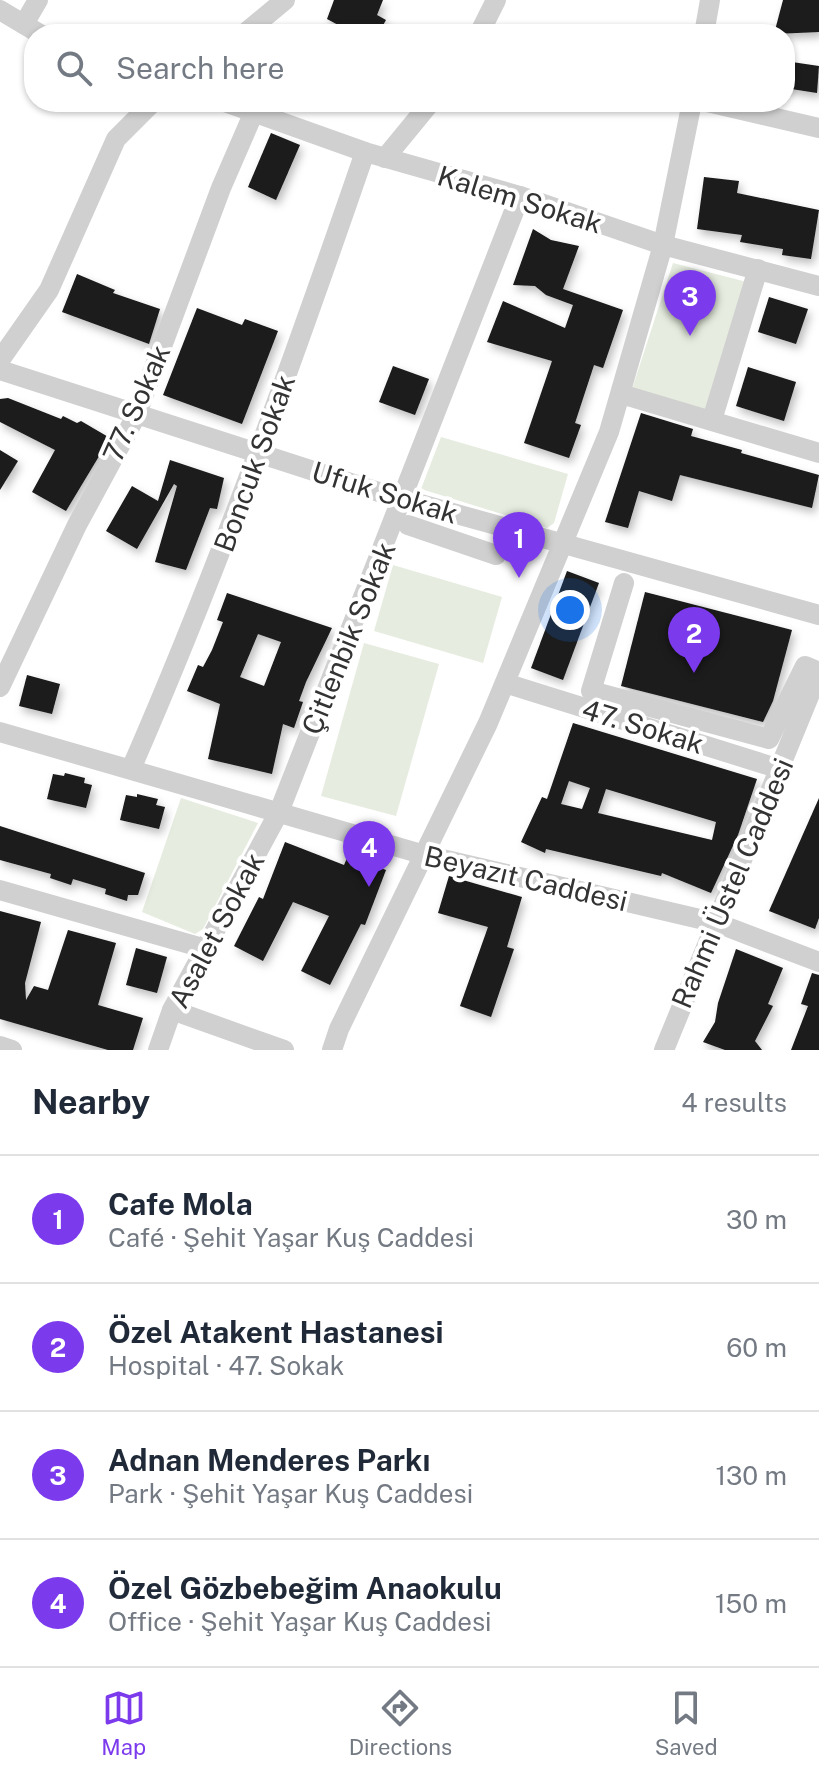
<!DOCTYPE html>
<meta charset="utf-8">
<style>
:root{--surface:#fff;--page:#f6f6f7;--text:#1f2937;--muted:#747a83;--line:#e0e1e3;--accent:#7c3aed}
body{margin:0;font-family:"Public Sans",sans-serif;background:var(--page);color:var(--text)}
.you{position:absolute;left:570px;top:610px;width:28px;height:28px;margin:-20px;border:6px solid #fff;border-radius:50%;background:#1a73e8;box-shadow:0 0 0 12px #1a73e833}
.badge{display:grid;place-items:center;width:52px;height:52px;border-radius:50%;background:var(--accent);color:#fff;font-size:26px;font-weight:700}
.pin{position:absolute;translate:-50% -66px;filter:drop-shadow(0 2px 4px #0008)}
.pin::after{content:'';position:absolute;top:42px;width:28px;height:24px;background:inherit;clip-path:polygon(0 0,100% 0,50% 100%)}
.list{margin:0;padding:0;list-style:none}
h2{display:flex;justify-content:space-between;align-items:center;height:104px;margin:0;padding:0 32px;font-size:34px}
h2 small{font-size:26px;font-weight:400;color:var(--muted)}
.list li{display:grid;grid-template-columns:52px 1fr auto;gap:24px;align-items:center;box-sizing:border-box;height:128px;padding:0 32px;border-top:2px solid var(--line)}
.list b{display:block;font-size:30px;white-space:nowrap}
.list p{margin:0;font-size:26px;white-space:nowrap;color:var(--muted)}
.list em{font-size:26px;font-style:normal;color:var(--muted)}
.icon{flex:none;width:44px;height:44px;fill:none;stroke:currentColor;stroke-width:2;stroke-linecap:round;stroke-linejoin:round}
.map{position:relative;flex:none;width:819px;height:1050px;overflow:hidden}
.search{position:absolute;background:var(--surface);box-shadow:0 2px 6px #0004;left:24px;right:24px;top:24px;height:88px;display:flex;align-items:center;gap:20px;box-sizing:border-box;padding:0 28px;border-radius:32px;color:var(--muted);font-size:30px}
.sheet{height:616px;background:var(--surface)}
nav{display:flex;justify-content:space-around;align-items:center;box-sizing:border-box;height:112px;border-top:2px solid var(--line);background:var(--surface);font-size:22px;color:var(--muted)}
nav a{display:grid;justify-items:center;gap:4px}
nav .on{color:var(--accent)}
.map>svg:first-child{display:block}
</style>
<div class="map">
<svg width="819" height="1050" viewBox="0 0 819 1050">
<defs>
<filter id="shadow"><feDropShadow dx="3" dy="5" stdDeviation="4" flood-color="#0004"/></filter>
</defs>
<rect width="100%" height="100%" fill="#fff"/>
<g fill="#e6ecdf">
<path d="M 673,263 L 747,282 L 709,412 L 632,389 Z"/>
<path d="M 441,437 L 568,474 L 554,523 L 547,528 L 421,489 Z"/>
<path d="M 393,565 L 502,597 L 483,663 L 374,631 Z"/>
<path d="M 364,643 L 439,664 L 396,816 L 321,796 Z"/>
<path d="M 181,798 L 258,823 L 203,929 L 195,934 L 142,912 Z"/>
</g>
<g fill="#1a1a1a" fill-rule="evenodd" filter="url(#shadow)">
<path d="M 334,0 L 383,0 L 377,15 L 386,20 L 378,34 L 355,34 L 327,19 Z"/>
<path d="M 783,0 L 819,0 L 819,32 L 774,34 Z"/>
<path d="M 785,61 L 819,66 L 817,93 L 785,88 Z"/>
<path d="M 271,133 L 300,145 L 276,200 L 248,187 Z"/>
<path d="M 704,177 L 739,181 L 737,193 L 819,210 L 811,259 L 782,255 L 783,249 L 740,242 L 742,235 L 697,229 Z"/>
<path d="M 533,229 L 551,240 L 579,246 L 563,289 L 623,310 L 603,368 L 594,365 L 575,423 L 581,425 L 569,458 L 524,443 L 552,361 L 487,342 L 503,301 L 565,328 L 573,305 L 546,295 L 535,286 L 513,285 Z"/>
<path d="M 77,274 L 115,290 L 113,293 L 160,309 L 149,344 L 62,312 Z"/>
<path d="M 769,297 L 808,309 L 796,344 L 758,332 Z"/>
<path d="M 197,308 L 242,325 L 245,319 L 278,331 L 242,424 L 163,395 Z"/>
<path d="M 393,366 L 429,379 L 415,415 L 379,402 Z"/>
<path d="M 748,367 L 796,382 L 784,421 L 736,406 Z"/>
<path d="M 8,398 L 61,419 L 63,416 L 77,423 L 81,421 L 110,438 L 66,511 L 32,492 L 55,450 L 0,422 L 0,399 Z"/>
<path d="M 641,413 L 693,429 L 691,436 L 742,450 L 741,453 L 819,475 L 812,508 L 680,475 L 672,501 L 639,491 L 628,528 L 605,522 Z"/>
<path d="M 0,450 L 18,461 L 0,490 Z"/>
<path d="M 170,460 L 224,478 L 217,509 L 210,508 L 186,570 L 155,562 L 177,486 L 174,484 L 137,549 L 106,531 L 132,486 L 158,501 Z"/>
<path d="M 567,571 L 599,583 L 563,680 L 531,668 Z"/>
<path d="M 645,592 L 792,630 L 773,701 L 763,722 L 621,686 Z"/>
<path d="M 227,593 L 332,628 L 306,682 L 299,701 L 303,702 L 294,728 L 283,724 L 272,774 L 208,759 L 220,704 L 187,691 L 198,665 L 203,667 L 212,650 L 223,622 L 217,620 ZM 258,634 L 281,642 L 264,686 L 240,677 Z"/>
<path d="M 27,675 L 60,684 L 52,714 L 19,706 Z"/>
<path d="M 573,723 L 757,779 L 738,835 L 711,893 L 662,873 L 661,876 L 546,849 L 545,853 L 521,842 L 542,797 L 547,799 ZM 569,781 L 590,788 L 582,809 L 561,804 ZM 606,789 L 716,822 L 712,840 L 598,813 Z"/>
<path d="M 65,773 L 85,778 L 84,783 L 92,785 L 86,808 L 47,799 L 53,774 L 64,776 Z"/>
<path d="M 137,794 L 158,799 L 156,805 L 165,807 L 159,829 L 120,820 L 126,795 L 137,797 Z"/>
<path d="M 819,798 L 819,918 L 815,929 L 769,911 Z"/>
<path d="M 0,826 L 145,873 L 138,895 L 128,895 L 127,901 L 105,894 L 106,889 L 73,879 L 71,885 L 50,878 L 51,874 L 0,860 Z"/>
<path d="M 285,842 L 344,865 L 348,856 L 386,870 L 365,925 L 361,924 L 330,985 L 301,971 L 329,916 L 293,902 L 263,961 L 234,946 L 259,897 L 263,899 Z"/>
<path d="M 449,876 L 522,897 L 507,947 L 514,949 L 491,1017 L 460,1006 L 488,927 L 438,913 Z"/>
<path d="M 0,911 L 41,922 L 25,983 L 26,1000 L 34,986 L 48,990 L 68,930 L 116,943 L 98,1005 L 143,1018 L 133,1050 L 108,1050 L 0,1019 Z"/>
<path d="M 136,948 L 167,957 L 157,993 L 126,985 Z"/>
<path d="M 736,949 L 783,968 L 768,1004 L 773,1006 L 755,1041 L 762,1050 L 725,1050 L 703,1042 L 715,1022 L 718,1003 Z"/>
<path d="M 812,973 L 819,975 L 819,1050 L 791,1050 L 808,1006 L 801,1004 Z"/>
</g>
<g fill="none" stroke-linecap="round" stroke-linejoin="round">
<g stroke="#d0d0d0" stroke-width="20">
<path d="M 0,10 L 40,34"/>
<path d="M 24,24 L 38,0"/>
<path d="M 244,34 L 285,0"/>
<path d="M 479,34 L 496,0"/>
<path d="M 704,34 L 710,0"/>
<path d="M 225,102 L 365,152 L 520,196 L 663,245 L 819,286"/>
<path d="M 707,102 L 819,128"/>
<path d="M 385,158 L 431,102"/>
<path d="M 0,360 L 49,290 L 116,139 L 153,102"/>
<path d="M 0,370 L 388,495 L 819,615"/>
<path d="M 621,394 L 819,453"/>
<path d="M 712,420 L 758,269"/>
<path d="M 408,525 L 496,555"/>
<path d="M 624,583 L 591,691 L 769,739 L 805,666 L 819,672"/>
<path d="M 505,683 L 780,769"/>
<path d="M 0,687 L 77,525 L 136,416 L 221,188 L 254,112"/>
<path d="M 0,732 L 425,855 L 717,923 L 819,962"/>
<path d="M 131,769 C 219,567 293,361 365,152"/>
<path d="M 0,890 L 203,948"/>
<path d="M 172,1010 L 284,1050"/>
<path d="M 0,1046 L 12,1050"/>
<path d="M 158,1050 L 172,1010 L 279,812 L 520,196"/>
<path d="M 332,1050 L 339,1029 L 488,723 L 609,432 L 663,245 L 692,102"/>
<path d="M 664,1050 L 819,672"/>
</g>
</g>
<g text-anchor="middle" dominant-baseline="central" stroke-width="8" stroke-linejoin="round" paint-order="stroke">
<g font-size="28" fill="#333" stroke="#fff">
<text transform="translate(520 199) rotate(17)">Kalem Sokak</text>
<text transform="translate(136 403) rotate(-66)">77. Sokak</text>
<text transform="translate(254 463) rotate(-70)">Boncuk Sokak</text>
<text transform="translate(385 492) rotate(17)">Ufuk Sokak</text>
<text transform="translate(348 638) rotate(-68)">Çitlenbik Sokak</text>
<text transform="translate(643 726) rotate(17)">47. Sokak</text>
<text transform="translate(526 878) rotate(13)">Beyazıt Caddesi</text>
<text transform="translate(732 883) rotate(-67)">Rahmi Üstel Caddesi</text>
<text transform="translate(216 930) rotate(-62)">Asalet Sokak</text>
</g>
</g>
</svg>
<div class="you"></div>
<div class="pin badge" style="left:519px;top:578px">1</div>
<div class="pin badge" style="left:694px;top:673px">2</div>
<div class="pin badge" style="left:690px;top:336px">3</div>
<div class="pin badge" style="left:369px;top:887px">4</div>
<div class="search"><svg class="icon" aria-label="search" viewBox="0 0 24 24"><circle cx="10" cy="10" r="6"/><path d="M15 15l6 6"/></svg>Search here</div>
</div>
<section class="sheet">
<h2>Nearby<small>4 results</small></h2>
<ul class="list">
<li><span class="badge">1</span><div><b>Cafe Mola</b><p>Café · Şehit Yaşar Kuş Caddesi</p></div><em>30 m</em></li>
<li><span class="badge">2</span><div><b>Özel Atakent Hastanesi</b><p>Hospital · 47. Sokak</p></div><em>60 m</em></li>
<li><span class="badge">3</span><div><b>Adnan Menderes Parkı</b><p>Park · Şehit Yaşar Kuş Caddesi</p></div><em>130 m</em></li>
<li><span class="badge">4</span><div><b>Özel Gözbebeğim Anaokulu</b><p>Office · Şehit Yaşar Kuş Caddesi</p></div><em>150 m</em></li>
</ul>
</section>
<nav>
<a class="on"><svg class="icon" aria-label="map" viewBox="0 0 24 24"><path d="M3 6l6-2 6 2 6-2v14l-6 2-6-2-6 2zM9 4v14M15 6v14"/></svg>Map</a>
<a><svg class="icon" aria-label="directions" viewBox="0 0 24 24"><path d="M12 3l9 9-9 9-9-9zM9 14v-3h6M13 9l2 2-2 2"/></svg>Directions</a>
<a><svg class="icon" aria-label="saved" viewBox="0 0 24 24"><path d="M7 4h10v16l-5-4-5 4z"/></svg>Saved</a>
</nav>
